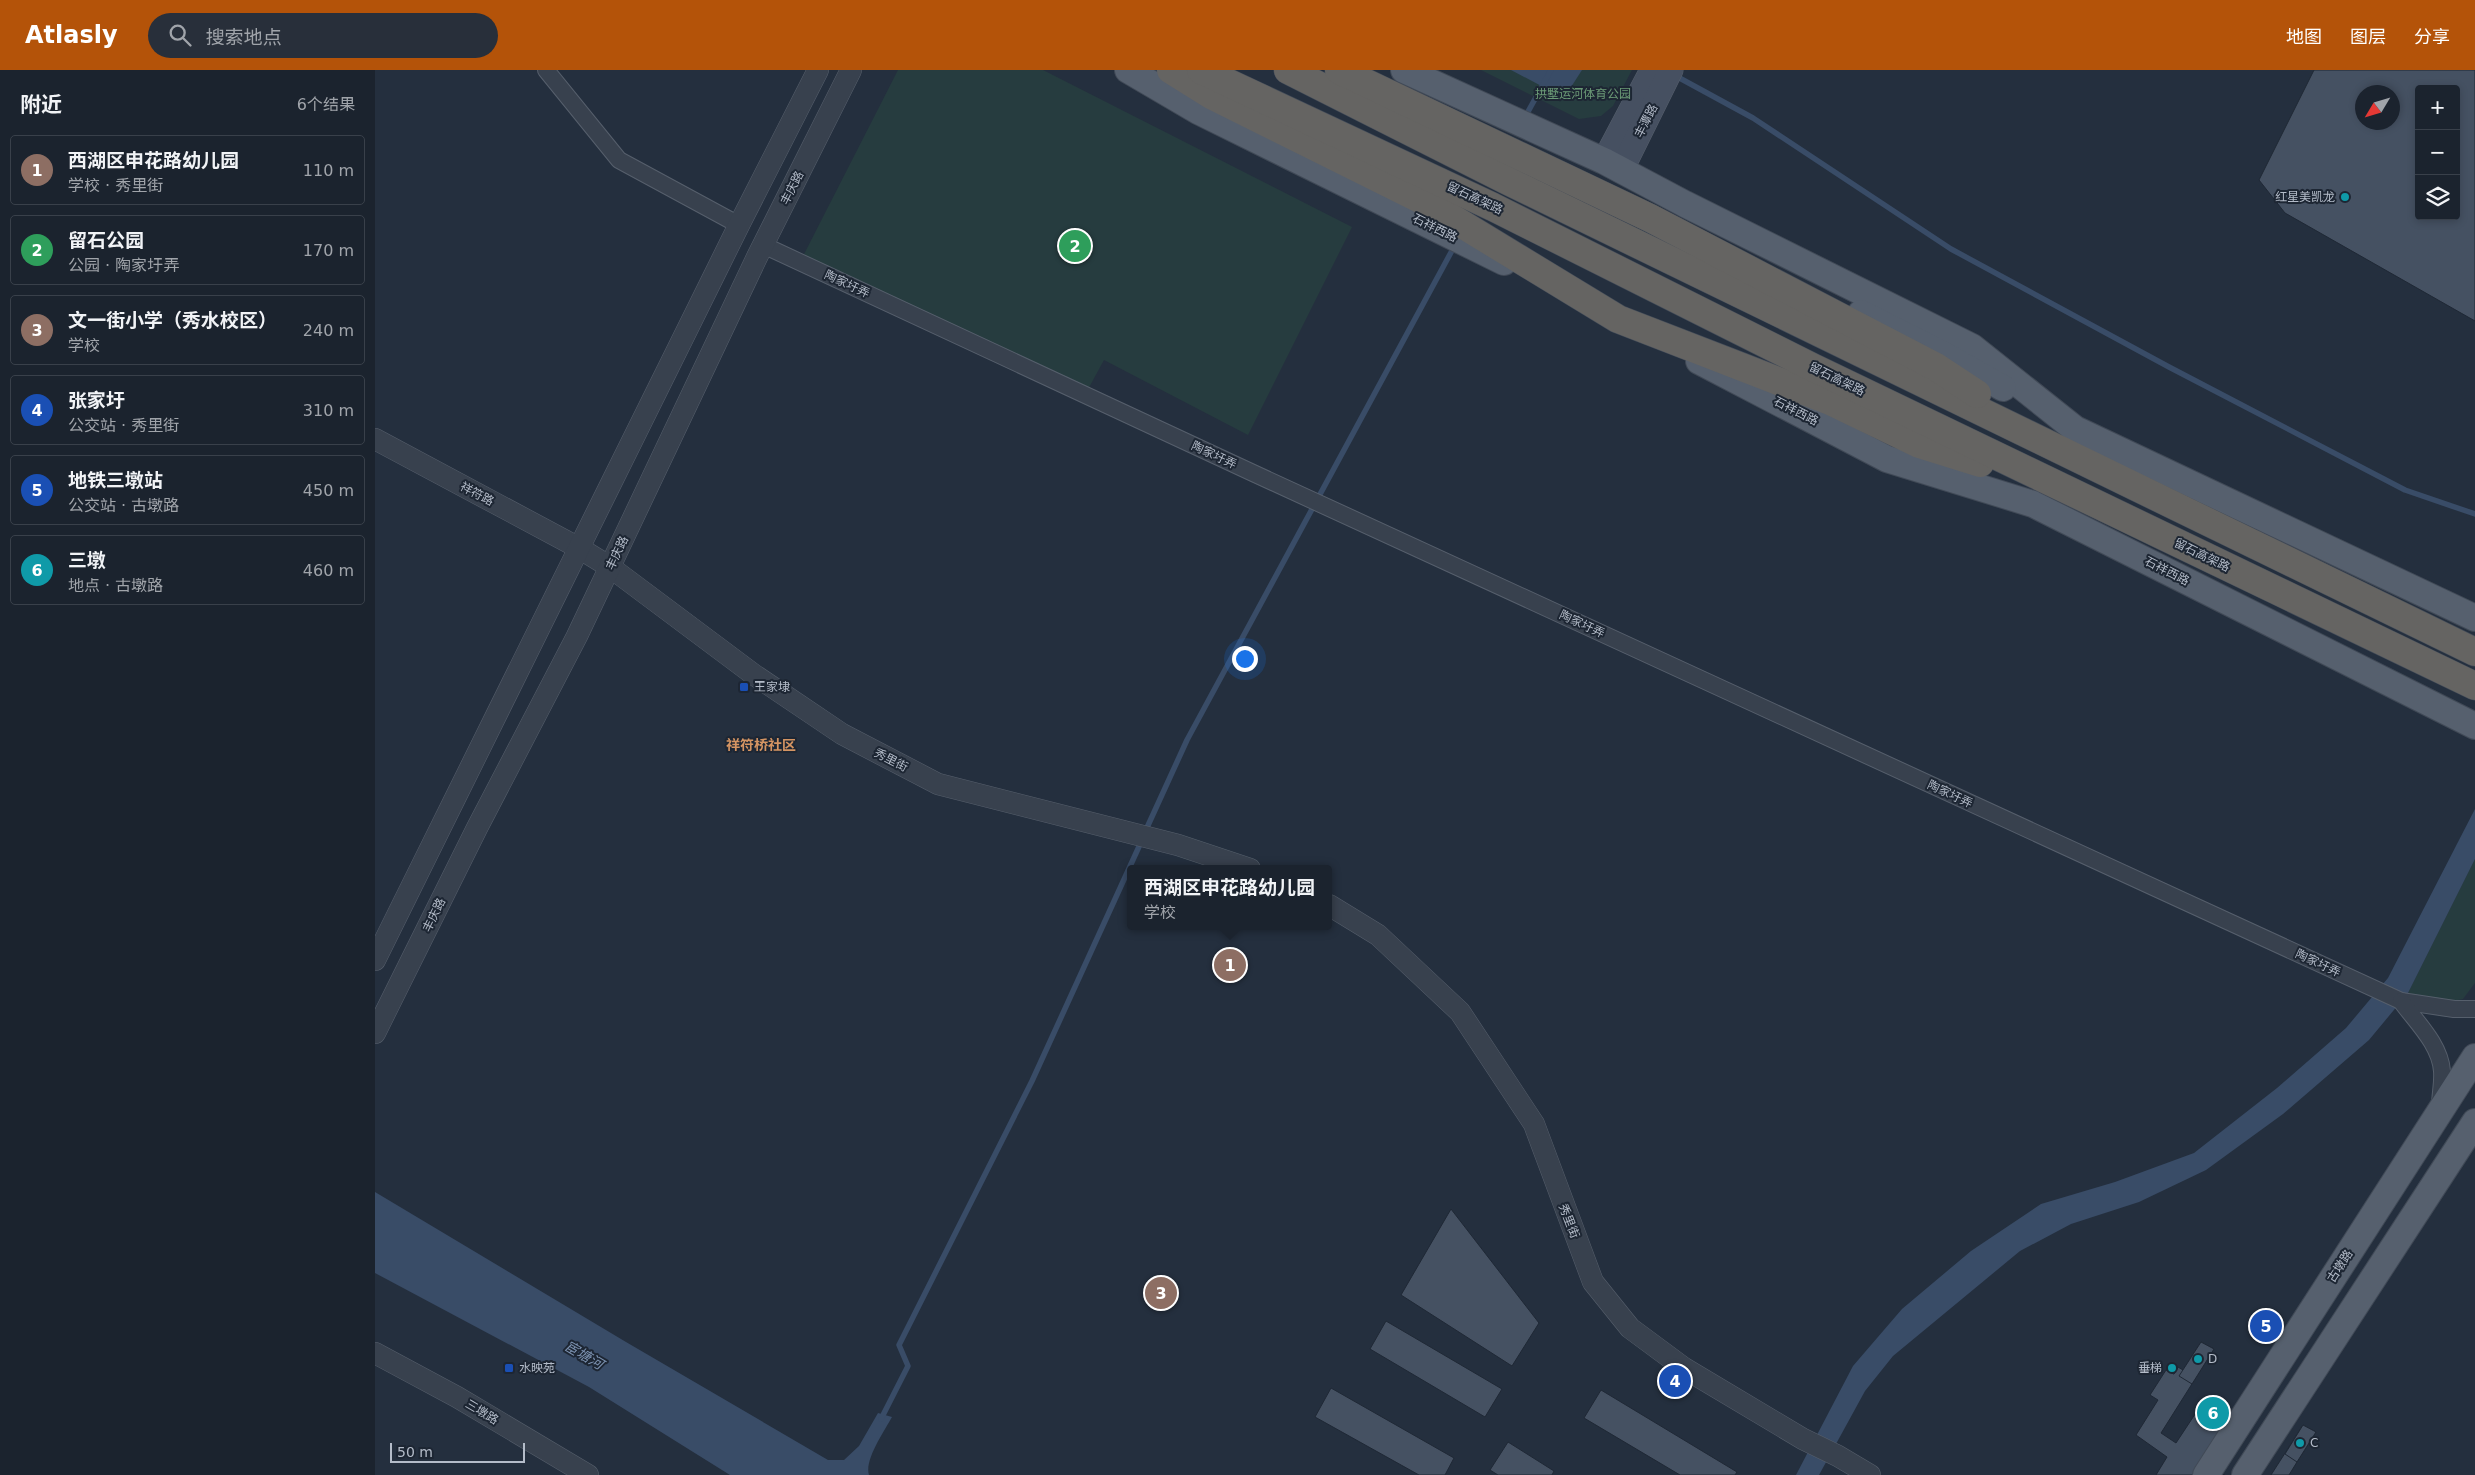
<!DOCTYPE html>
<html lang="zh">
<meta charset="utf-8">
<style>
:root{--surface:#1b232e;--page:#282f3a;--text:#f1f3f6;--muted:#a0a4aa;--line:#39404a;--accent:#b45309}
body{margin:0;font-family:"DejaVu Sans","Noto Sans SC",sans-serif;background:var(--page);color:var(--text)}
.controls{position:absolute;right:15px;top:15px;display:grid;overflow:hidden;border-radius:5px;box-shadow:0 2px 8px #0003}
.controls button{width:45px;height:45px;display:grid;place-items:center;padding:0;border:0;border-bottom:1px solid var(--line);background:var(--surface);color:var(--text);font:25px sans-serif}
.compass{position:absolute;left:1980px;top:15px;width:45px;height:45px;border-radius:50%;background:var(--surface);box-shadow:0 2px 8px #0003;rotate:232deg}
.scale{position:absolute;left:15px;bottom:12px;width:135px;box-sizing:border-box;padding-left:5px;border:2px solid #b4bcc9;border-top:0;font-size:14px;line-height:18px;white-space:nowrap;color:#b4bcc9;-webkit-text-stroke:4px #1d2633;paint-order:stroke}
.you{position:absolute;left:869px;top:588px;width:18px;height:18px;margin:-12px;border:4px solid #fff;border-radius:50%;background:#1a73e8;box-shadow:0 0 0 8px #1a73e833}
.badge{display:grid;place-items:center;width:32px;height:32px;border-radius:50%;background:var(--accent);color:#fff;font-size:16px;font-weight:700}
.pin{position:absolute;translate:-50% -50%;border:2px solid #fff;box-shadow:0 1px 5px #0006}
.popup{position:absolute;left:752px;top:795px;width:205px;height:65px;box-sizing:border-box;display:grid;place-content:center;border-radius:5px;background:var(--surface);filter:drop-shadow(0 1px 4px #0005);font-size:16px;white-space:nowrap;color:var(--muted)}
.popup b{font-size:19px;color:var(--text)}
.popup::after{content:'';position:absolute;left:50%;top:100%;margin-left:-10px;border:10px solid transparent;border-top-color:var(--surface)}
.list{margin:0;padding:0;list-style:none}
h2{display:flex;justify-content:space-between;align-items:center;height:65px;margin:0;padding:0 20px;font-size:21px}
h2 small{font-size:16px;font-weight:400;color:var(--muted)}
.list li{display:grid;grid-template-columns:32px 1fr auto;gap:15px;align-items:center;box-sizing:border-box;height:70px;margin:0 10px 10px;padding:0 10px;border:1px solid var(--line);border-radius:5px}
.list b{display:block;font-size:19px;white-space:nowrap}
.list p{margin:0;font-size:16px;white-space:nowrap;color:var(--muted)}
.list em{font-size:16px;font-style:normal;color:var(--muted)}
.icon{flex:none;width:28px;height:28px;fill:none;stroke:currentColor;stroke-width:2;stroke-linecap:round;stroke-linejoin:round}
.map{position:relative;flex:none;width:2100px;height:1405px;overflow:hidden}
header{display:flex;align-items:center;gap:30px;box-sizing:border-box;height:70px;padding:0 25px;background:var(--accent);color:#fff}
header strong{font-size:24px}
nav{display:flex;gap:28px;margin-inline-start:auto;font-size:18px}
.search{width:350px;height:45px;background:var(--page);display:flex;align-items:center;gap:12px;box-sizing:border-box;padding:0 18px;border-radius:28px;color:var(--muted);font-size:19px}
main{display:flex}
aside{flex:1;background:var(--surface)}
.map>svg:first-child{display:block}
</style>
<header>
<strong>Atlasly</strong>
<div class="search"><svg class="icon" aria-label="search" viewBox="0 0 24 24"><circle cx="10" cy="10" r="6"/><path d="M15 15l6 6"/></svg>搜索地点</div>
<nav><a>地图</a><a>图层</a><a>分享</a></nav>
</header>
<main>
<aside>
<h2>附近<small>6个结果</small></h2>
<ul class="list">
<li><span class="badge" style="background:#8d6e63">1</span><div><b>西湖区申花路幼儿园</b><p>学校 · 秀里街</p></div><em>110 m</em></li>
<li><span class="badge" style="background:#2e9e5b">2</span><div><b>留石公园</b><p>公园 · 陶家圩弄</p></div><em>170 m</em></li>
<li><span class="badge" style="background:#8d6e63">3</span><div><b>文一街小学（秀水校区）</b><p>学校</p></div><em>240 m</em></li>
<li><span class="badge" style="background:#1a4fb4">4</span><div><b>张家圩</b><p>公交站 · 秀里街</p></div><em>310 m</em></li>
<li><span class="badge" style="background:#1a4fb4">5</span><div><b>地铁三墩站</b><p>公交站 · 古墩路</p></div><em>450 m</em></li>
<li><span class="badge" style="background:#0f9aa8">6</span><div><b>三墩</b><p>地点 · 古墩路</p></div><em>460 m</em></li>
</ul>
</aside>
<div class="map">
<svg width="2100" height="1405" viewBox="0 0 2100 1405">
<rect width="100%" height="100%" fill="#242f3e"/>
<g fill="#263c3f">
<path d="M 523,0 L 668,0 L 977,157 L 873,365 L 729,290 L 711,323 L 424,194 Z"/>
<path d="M 1106,0 L 1257,0 L 1238,36 L 1226,46 L 1204,49 Z"/>
<path d="M 2100,789 L 2100,913 L 2088,929 L 2062,934 L 2033,923 Z"/>
</g>
<g fill="#394c67">
<path d="M 1136,0 L 1207,0 L 1189,28 Z"/>
<path d="M 2100,739 L 2100,789 L 2033,923 L 1994,970 L 1908,1044 L 1831,1100 L 1764,1132 L 1696,1154 L 1645,1181 L 1518,1286 L 1490,1321 L 1444,1405 L 1421,1405 L 1478,1296 L 1527,1239 L 1596,1181 L 1666,1134 L 1740,1112 L 1819,1083 L 1902,1018 L 1971,958 L 2013,908 Z"/>
<path d="M 0,1122 L 251,1272 L 453,1390 L 469,1390 L 484,1376 L 503,1343 L 517,1347 C 510,1360 489,1390 494,1405 L 355,1405 L 214,1317 L 0,1203 Z"/>
</g>
<g fill="none" stroke-linecap="round" stroke-linejoin="round">
<g stroke="#394c67" stroke-width="5.5">
<path d="M 1299,5 L 1378,48 L 1576,179 L 1794,297 L 2030,420 L 2100,444"/>
<path d="M 1149,49 L 1176,0"/>
<path d="M 770,762 L 812,670 L 1080,175"/>
<path d="M 506,1349 L 533,1296 L 524,1275 L 657,1011 L 767,770"/>
</g>
</g>
<g fill="#455162" stroke="#1f2835" fill-rule="evenodd">
<path d="M 1939,0 L 2100,0 L 2100,251 L 1910,143 L 1884,110 ZM 2044,19 L 2081,19 L 2081,146 L 2044,146 ZM 1988,22 L 2018,22 L 2018,52 L 1988,52 Z"/>
<path d="M 1076,1139 L 1164,1253 L 1137,1296 L 1026,1225 Z"/>
<path d="M 1011,1251 L 1127,1319 L 1110,1347 L 995,1279 Z"/>
<path d="M 1826,1272 L 1839,1279 L 1786,1363 L 1801,1373 L 1832,1326 L 1874,1355 L 1843,1403 L 1850,1405 L 1781,1405 L 1792,1387 L 1761,1365 L 1783,1330 L 1775,1325 L 1791,1300 L 1799,1304 L 1803,1297 L 1808,1300 Z"/>
<path d="M 1826,1272 L 1839,1279 L 1817,1314 L 1804,1306 Z"/>
<path d="M 1796,1293 L 1803,1297 L 1799,1304 L 1791,1300 Z"/>
<path d="M 956,1318 L 1079,1388 L 1070,1405 L 1044,1405 L 940,1347 Z"/>
<path d="M 1226,1320 L 1362,1402 L 1360,1405 L 1305,1405 L 1209,1348 Z"/>
<path d="M 1928,1355 L 1941,1362 L 1922,1392 L 1914,1405 L 1896,1405 Z"/>
<path d="M 1928,1355 L 1941,1362 L 1922,1392 L 1910,1384 Z"/>
<path d="M 1133,1372 L 1179,1401 L 1177,1405 L 1123,1405 L 1115,1400 Z"/>
</g>
<g fill="none" stroke-linecap="round" stroke-linejoin="round">
<g stroke="#565f6c" stroke-width="18">
<g id="minor">
<path d="M 171,0 L 244,90 L 364,155"/>
<path d="M 388,175 L 878,403 L 2026,931 L 2079,939 L 2100,939"/>
<path d="M 2026,931 C 2041,952 2065,974 2067,1001 C 2068,1012 2065,1025 2065,1036"/>
</g>
</g>
<g stroke="#565f6c" stroke-width="22">
<g id="tertiary">
<path d="M 0,369 L 204,478 L 235,497 L 378,604 L 467,664 L 563,714 L 803,775 L 875,799"/>
<path d="M 954,835 L 1003,865 L 1085,942 L 1159,1054 L 1218,1212 L 1255,1258 L 1309,1298 L 1428,1369 L 1463,1386 L 1495,1405"/>
<path d="M 0,890 L 364,155 L 443,0"/>
<path d="M 0,963 L 102,758 L 202,566 L 382,187 L 476,0"/>
<path d="M 0,1283 L 82,1327 L 213,1405"/>
</g>
</g>
<g stroke="#565f6c" stroke-width="25">
<g id="secondary">
<path d="M 1229,91 L 1277,0"/>
<path d="M 1246,101 L 1296,0"/>
</g>
</g>
<g stroke="#414a57" stroke-width="28">
<g id="primary">
<path d="M 753,0 L 823,41 L 1129,192"/>
<path d="M 1029,0 L 1229,91 L 1310,134 L 1597,277 L 1700,359 L 2100,548"/>
<path d="M 1486,243 L 1571,286 L 1628,318"/>
<path d="M 1324,291 L 1512,389 L 1658,434 L 2100,656"/>
<path d="M 1831,1405 L 2100,987"/>
<path d="M 1870,1405 L 2100,1052"/>
</g>
</g>
<g stroke="#434c59" stroke-width="29">
<g id="trunk">
<path d="M 796,0 L 836,25 L 1049,131 L 1243,249 L 1455,331 L 1544,374 L 1605,393"/>
<path d="M 826,0 L 1118,137 L 1437,297 L 2100,616"/>
<path d="M 913,0 L 1133,111 L 2100,582"/>
<path d="M 964,0 L 1275,148 L 1561,297 L 1602,324"/>
</g>
</g>
<use href="#minor" stroke="#38414e" stroke-width="16"/>
<use href="#tertiary" stroke="#38414e" stroke-width="21"/>
<use href="#secondary" stroke="#465061" stroke-width="24"/>
<use href="#primary" stroke="#56606e" stroke-width="26"/>
<use href="#trunk" stroke="#656462" stroke-width="28"/>
</g>
<g fill="#0f9aa8" stroke="#1d2633" stroke-width="2">
<circle cx="1970" cy="127" r="5"/>
<circle cx="1823" cy="1289" r="5"/>
<circle cx="1797" cy="1298" r="5"/>
<circle cx="1925" cy="1373" r="5"/>
</g>
<g fill="#1a4fb4" stroke="#1d2633" stroke-width="2">
<rect x="364" y="612" width="10" height="10" rx="2.5"/>
<rect x="129" y="1293" width="10" height="10" rx="2.5"/>
</g>
<g text-anchor="middle" dominant-baseline="central" stroke-width="4" stroke-linejoin="round" paint-order="stroke">
<g font-size="12" fill="#6b9a76" stroke="#1d2633">
<text x="1208" y="24">拱墅运河体育公园</text>
</g>
<g font-size="12" fill="#b4bcc9" stroke="#1d2633">
<text transform="translate(1271 51) rotate(-63)">丰潭路</text>
<text transform="translate(417 118) rotate(-63)">丰庆路</text>
<text transform="translate(1100 128) rotate(25)">留石高架路</text>
<text transform="translate(1060 158) rotate(26)">石祥西路</text>
<text transform="translate(472 214) rotate(25)">陶家圩弄</text>
<text transform="translate(1462 309) rotate(26)">留石高架路</text>
<text transform="translate(1421 341) rotate(27)">石祥西路</text>
<text transform="translate(839 385) rotate(25)">陶家圩弄</text>
<text transform="translate(102 424) rotate(28)">祥符路</text>
<text transform="translate(242 483) rotate(-65)">丰庆路</text>
<text transform="translate(1827 485) rotate(26)">留石高架路</text>
<text transform="translate(1792 501) rotate(27)">石祥西路</text>
<text transform="translate(1207 554) rotate(25)">陶家圩弄</text>
<text transform="translate(516 690) rotate(27)">秀里街</text>
<text transform="translate(1575 724) rotate(25)">陶家圩弄</text>
<text transform="translate(59 845) rotate(-64)">丰庆路</text>
<text transform="translate(1943 893) rotate(25)">陶家圩弄</text>
<text transform="translate(1194 1151) rotate(69)">秀里街</text>
<text transform="translate(1965 1196) rotate(-57)">古墩路</text>
<text transform="translate(107 1342) rotate(31)">三墩路</text>
</g>
<g font-size="12" fill="#b4bcc9" stroke="#1d2633" text-anchor="start">
<text x="1960" y="127" text-anchor="end">红星美凯龙</text>
<text x="379" y="617">王家埭</text>
<text x="1833" y="1289">D</text>
<text x="144" y="1298">水映苑</text>
<text x="1787" y="1298" text-anchor="end">垂梯</text>
<text x="1935" y="1373">C</text>
</g>
<g font-size="14" font-weight="bold" fill="#d59563" stroke="#1d2633">
<text x="386" y="675">祥符桥社区</text>
</g>
<g font-size="14" font-style="italic" fill="#7c92b1" stroke="#1d2633">
<text transform="translate(209 1285) rotate(30)">宦塘河</text>
</g>
</g>
</svg>
<div class="controls">
<button>+</button>
<button>−</button>
<button><svg class="icon" aria-label="layers" viewBox="0 0 24 24"><path d="M12 4l9 5-9 5-9-5zM3 14l9 5 9-5"/></svg></button>
</div>
<svg class="compass" viewBox="-18 -18 36 36"><path d="M0-13l5 13h-10z" fill="#e53935"/><path d="M0 13l5-13h-10z" fill="#a0a4aa"/></svg>
<div class="scale">50 m</div>
<div class="you"></div>
<div class="pin badge" style="left:855px;top:895px;background:#8d6e63">1</div>
<div class="popup"><b>西湖区申花路幼儿园</b>学校</div>
<div class="pin badge" style="left:700px;top:176px;background:#2e9e5b">2</div>
<div class="pin badge" style="left:786px;top:1223px;background:#8d6e63">3</div>
<div class="pin badge" style="left:1300px;top:1311px;background:#1a4fb4">4</div>
<div class="pin badge" style="left:1891px;top:1256px;background:#1a4fb4">5</div>
<div class="pin badge" style="left:1838px;top:1343px;background:#0f9aa8">6</div>
</div>
</main>
